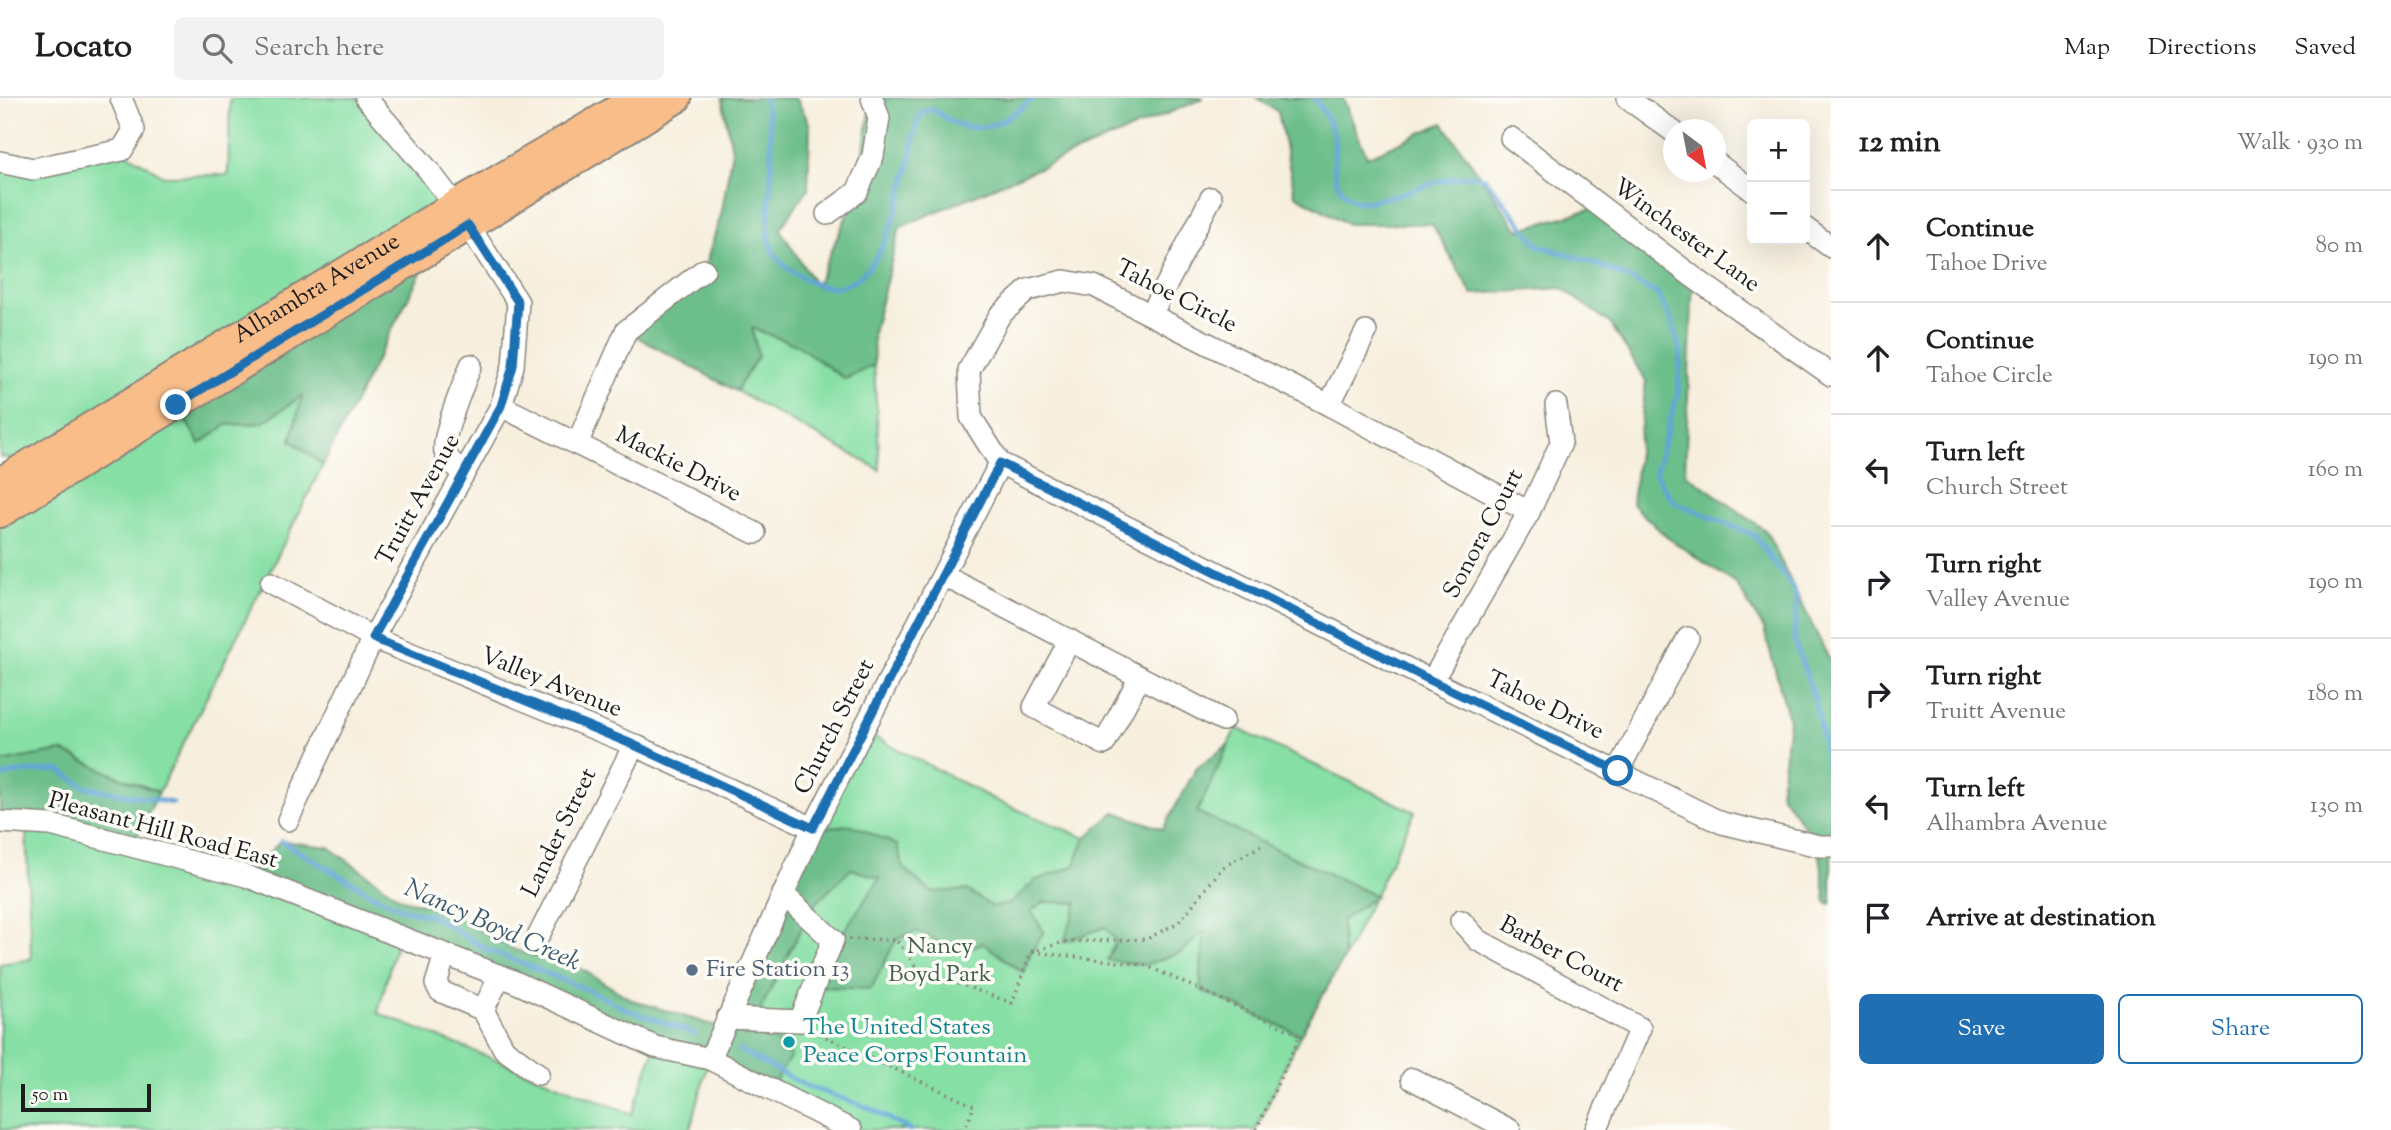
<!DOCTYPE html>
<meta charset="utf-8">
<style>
:root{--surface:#fff;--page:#f2f2f2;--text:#202124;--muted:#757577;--line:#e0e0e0;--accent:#1f6fb2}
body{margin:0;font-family:"Sorts Mill Goudy",serif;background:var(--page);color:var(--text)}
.controls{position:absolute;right:21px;top:21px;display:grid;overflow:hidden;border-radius:10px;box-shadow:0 7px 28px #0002}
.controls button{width:63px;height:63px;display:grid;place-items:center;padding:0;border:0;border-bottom:2px solid var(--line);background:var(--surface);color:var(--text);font:35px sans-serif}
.compass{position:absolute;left:1663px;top:21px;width:63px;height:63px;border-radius:50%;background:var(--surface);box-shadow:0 7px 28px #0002;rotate:148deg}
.scale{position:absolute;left:21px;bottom:18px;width:130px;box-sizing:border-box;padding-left:7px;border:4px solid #1c1c1c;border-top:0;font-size:19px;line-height:24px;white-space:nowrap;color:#1c1c1c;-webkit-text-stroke:5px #fdfcf7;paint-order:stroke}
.stop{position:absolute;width:21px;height:21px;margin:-16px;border:5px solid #1f6fb2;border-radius:50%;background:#fff}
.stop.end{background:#1f6fb2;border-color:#fff;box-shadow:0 2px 7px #0008}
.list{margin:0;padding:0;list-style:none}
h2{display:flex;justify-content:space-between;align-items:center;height:91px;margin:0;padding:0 28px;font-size:30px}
h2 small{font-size:23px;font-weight:400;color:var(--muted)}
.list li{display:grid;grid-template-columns:46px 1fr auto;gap:21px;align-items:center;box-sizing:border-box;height:112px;padding:0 28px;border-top:2px solid var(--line)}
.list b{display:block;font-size:26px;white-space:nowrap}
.list p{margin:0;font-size:23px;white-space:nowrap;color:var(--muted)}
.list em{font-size:23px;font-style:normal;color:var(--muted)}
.actions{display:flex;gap:14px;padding:21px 28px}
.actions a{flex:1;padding:16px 0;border:2px solid var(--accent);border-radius:10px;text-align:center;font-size:24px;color:var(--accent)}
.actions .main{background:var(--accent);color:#fff}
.icon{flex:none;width:38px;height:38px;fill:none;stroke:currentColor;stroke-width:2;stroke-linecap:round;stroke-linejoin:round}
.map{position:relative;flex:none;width:1831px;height:1032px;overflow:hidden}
header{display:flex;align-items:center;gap:42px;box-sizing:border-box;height:98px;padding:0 35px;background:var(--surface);border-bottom:2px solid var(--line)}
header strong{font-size:33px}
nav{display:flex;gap:38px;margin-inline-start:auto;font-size:24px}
.search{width:490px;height:63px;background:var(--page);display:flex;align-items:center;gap:18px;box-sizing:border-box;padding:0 24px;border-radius:10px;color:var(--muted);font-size:26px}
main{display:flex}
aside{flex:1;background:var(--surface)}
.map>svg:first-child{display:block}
</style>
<header>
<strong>Locato</strong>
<div class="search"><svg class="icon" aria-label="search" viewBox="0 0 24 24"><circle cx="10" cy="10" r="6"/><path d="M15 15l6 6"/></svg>Search here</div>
<nav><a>Map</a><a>Directions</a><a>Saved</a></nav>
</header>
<main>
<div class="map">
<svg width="1831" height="1032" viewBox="0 0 1831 1032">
<rect width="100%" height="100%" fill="#fdfcf7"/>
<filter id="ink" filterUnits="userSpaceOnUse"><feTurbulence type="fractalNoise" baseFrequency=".0143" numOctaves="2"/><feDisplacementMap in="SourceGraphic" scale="14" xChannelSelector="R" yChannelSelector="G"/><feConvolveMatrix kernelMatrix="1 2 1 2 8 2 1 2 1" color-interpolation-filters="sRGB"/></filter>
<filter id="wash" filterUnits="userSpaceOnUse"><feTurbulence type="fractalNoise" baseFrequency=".00686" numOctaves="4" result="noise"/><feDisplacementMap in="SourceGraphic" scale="28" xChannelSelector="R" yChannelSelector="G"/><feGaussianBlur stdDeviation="1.57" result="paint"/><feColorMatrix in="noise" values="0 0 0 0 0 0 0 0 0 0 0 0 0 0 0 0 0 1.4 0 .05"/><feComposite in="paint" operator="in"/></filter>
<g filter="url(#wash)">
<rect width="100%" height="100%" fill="#f7efde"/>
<g fill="#86dfa4" stroke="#517e60" stroke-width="2">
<path d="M 230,0 L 366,0 L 455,107 L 35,363 L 0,359 L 0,64 L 122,52 L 164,78 L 228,77 Z"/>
<path d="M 751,230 L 797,247 L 845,281 L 874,267 L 880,372 L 736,293 L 758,258 Z"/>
<path d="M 303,297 L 291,342 L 323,367 L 159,694 L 119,679 L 62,653 L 0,664 L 0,415 L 176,307 L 200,345 L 226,327 L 262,325 Z"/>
<path d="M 1236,630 L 1415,714 L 1344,860 L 1300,937 L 1256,1032 L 856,1032 L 709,962 L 690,1032 L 0,1032 L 0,866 L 31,861 L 26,726 L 51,727 L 398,838 L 378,915 L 632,1016 L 655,949 L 709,961 L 863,633 L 997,703 L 1166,774 Z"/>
</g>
<g fill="#6cbe8a" stroke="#446d53" stroke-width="2">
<path d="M 722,0 L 796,0 L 810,27 L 808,91 L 780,131 L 816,188 L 857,94 L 872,0 L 1204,0 L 900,129 L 873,235 L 874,267 L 845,281 L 797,247 L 752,230 L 758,258 L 736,293 L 626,233 L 704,172 L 722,113 L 732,52 Z"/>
<path d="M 1257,0 L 1343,0 L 1367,59 L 1443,25 L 1518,132 L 1601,108 L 1693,179 L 1685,375 L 1766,433 L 1831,565 L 1831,806 L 1826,804 L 1819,748 L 1780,695 L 1789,622 L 1764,531 L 1736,486 L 1668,440 L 1632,406 L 1646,283 L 1610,225 L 1562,190 L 1472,196 L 1432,126 L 1348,126 L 1295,97 L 1278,14 Z"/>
<path d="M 434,149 L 323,367 L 291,342 L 302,298 L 262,325 L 226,327 L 200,346 L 176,307 Z"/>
<path d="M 1229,646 L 1197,714 L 1376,798 L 1341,823 L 1344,860 L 1300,937 L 1201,892 C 1199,872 1204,853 1204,833 L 1182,854 L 1145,867 L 1107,862 L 1116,843 L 1105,829 L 1064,844 L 1077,805 L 1044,804 L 1031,813 L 1044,834 L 1031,854 L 1023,875 L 983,845 L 960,854 L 917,833 L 896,842 L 871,891 L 822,889 L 839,840 L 880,780 L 851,771 L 812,809 L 751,930 L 762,930 L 791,958 L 770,991 L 246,778 L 281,743 L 328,749 L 402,801 L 442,811 L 515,852 L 580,870 L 632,902 L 722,930 L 813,730 L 852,727 L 897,747 L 903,770 L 931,794 L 967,792 L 992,809 L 1010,805 L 1036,782 L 1074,768 L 1085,740 L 1115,714 L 1163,731 L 1196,671 Z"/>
<path d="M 62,653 L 119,679 L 159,694 L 132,748 L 0,724 L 0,664 Z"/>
</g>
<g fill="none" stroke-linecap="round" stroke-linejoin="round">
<g stroke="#62a6d7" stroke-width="5">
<path d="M 764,0 C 771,25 772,54 771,79 C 771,99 764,136 773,153 C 782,169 802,182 819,187 C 880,205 903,96 912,54 C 915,40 914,26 922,14 L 933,11 C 970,43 1000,30 1033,0"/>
<path d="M 1314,0 C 1323,12 1331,24 1334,39 C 1337,61 1326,87 1354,102 C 1374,113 1452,69 1485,80 L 1538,147 L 1594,165 L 1632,182 L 1657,196 L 1671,221 L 1681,254 L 1678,294 L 1655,376 L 1674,404 L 1754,437 L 1794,492 L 1797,504 L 1794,542 L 1815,602 L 1828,669 L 1831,677"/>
<path d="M 0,679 L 19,674 L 59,672 L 85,689 L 173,705"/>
<path d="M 281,743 L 375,798 L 406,812 L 432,818 L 486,851 L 586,891 L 626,911 L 695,936"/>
<path d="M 739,952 L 804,987 L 869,1010 L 910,1032"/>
</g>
</g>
</g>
<g filter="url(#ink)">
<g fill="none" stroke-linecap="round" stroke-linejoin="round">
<g stroke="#8a867d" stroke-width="24">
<g id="minor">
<path d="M 1627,0 L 1674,34"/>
<path d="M 1511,40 L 1693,179 L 1831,277"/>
<path d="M 0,64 L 33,71 L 122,52 L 134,32 L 121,0"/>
<path d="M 1716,65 L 1752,92"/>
<path d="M 827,116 L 857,94 L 873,58 L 879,20 L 872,0"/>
<path d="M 1805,130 L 1831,149"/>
<path d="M 1152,215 L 1211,100"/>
<path d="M 1329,307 L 1366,234"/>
<path d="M 501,308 L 755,435"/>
<path d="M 577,346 L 626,233 L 704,172"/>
<path d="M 464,375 C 457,369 448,363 445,354 C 441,338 465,283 471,267"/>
<path d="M 1529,414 L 1329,307 L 1094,188 L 1064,183 L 1028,192 L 1000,217 L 969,272 L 971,319 L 1000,365 L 1432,583 L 1722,725 L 1819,748 L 1831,748"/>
<path d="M 943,477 L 1223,622"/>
<path d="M 271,485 L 373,540 L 634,647 L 813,730"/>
<path d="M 1070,542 L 1034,609 L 1104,646 L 1140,579"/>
<path d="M 1432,583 L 1529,414 L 1561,345 L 1556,307"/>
<path d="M 1618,673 L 1688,540"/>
<path d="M 288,722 L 373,540 L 501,308 L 513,268 L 518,204 L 455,107 L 429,73 L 366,0"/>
<path d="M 0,724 L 51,727 L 246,778 L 513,883 L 655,949 L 710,961 L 851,1032"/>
<path d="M 1461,823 L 1478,842 L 1640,930 L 1596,1032"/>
<path d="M 534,847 L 634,647"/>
<path d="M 445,856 L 436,886 L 440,893 L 483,912 L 500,878"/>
<path d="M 483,912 L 504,951 L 538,976"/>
<path d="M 727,920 L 800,923 L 833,842 L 783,796"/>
<path d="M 710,961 L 813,730 L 1000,365"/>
<path d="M 1412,981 L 1510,1032"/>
</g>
</g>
<g stroke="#8a867d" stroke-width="32">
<g id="major">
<path id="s1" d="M 0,384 L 455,107 L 637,0"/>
<path d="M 0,415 L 677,0"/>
</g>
</g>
<g stroke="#8a867d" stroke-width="3.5" stroke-dasharray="2 5" stroke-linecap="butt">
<path d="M 849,841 L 896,842 L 918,871 L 1012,905 L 1031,854 L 1064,844 L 1147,841 L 1179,824 L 1223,769 L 1264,746"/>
<path d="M 1033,854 L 1145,867 L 1300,937 L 1256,1032"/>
<path d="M 813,933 L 974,1008 L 965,1032"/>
</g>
<use href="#minor" stroke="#fff" stroke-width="21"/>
<use href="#major" stroke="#f8bd89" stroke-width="28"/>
</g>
</g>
<g fill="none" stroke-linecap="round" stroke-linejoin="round" filter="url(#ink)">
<path stroke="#1f6fb2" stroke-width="9" d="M 176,307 L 468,127 L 518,204 L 513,268 L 501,308 L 373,540 L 634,647 L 813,730 L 1000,365 L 1432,583 L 1618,673"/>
</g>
<circle fill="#5c6f8a" stroke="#fdfcf7" stroke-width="2.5" cx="692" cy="872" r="7"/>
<circle fill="#0f9aa8" stroke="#fdfcf7" stroke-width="2.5" cx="789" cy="944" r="7"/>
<g text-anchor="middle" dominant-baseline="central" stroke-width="7" stroke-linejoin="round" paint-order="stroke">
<g font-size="24" fill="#1c1c1c" stroke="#fdfcf7">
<text transform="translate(1686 138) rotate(36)">Winchester Lane</text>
<text stroke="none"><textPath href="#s1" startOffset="371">Alhambra Avenue</textPath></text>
<text transform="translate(1176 199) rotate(27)">Tahoe Circle</text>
<text transform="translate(678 367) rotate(27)">Mackie Drive</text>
<text transform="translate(419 402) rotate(-61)">Truitt Avenue</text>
<text transform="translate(1484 436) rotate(-62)">Sonora Court</text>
<text transform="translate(551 585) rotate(22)">Valley Avenue</text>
<text transform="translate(1545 608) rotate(26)">Tahoe Drive</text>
<text transform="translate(835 629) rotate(-63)">Church Street</text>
<text transform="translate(163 733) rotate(15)">Pleasant Hill Road East</text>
<text transform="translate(560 735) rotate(-64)">Lander Street</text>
<text transform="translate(1561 857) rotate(28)">Barber Court</text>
</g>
<g font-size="24" fill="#41604c" stroke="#fdfcf7">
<text x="940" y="849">Nancy<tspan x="940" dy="28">Boyd Park</tspan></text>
</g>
<g font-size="24" fill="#4e5e75" stroke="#fdfcf7" text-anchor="start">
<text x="706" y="872">Fire Station 13</text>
</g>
<g font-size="24" fill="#0d838f" stroke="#fdfcf7" text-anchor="start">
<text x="803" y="930">The United States<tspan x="803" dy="28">Peace Corps Fountain</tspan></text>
</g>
<g font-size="26" font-style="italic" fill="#3c5a70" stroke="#fdfcf7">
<text transform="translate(492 828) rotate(24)">Nancy Boyd Creek</text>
</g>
</g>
</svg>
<div class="controls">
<button>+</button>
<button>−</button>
</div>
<svg class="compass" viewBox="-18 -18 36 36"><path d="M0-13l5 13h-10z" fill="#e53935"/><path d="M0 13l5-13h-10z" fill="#757577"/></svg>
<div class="scale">50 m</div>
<div class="stop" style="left:1618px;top:673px"></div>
<div class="stop end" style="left:176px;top:307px"></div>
</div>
<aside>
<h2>12 min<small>Walk · 930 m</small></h2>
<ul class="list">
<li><svg class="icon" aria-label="ahead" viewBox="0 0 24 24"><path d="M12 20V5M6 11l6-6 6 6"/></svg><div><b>Continue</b><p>Tahoe Drive</p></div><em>80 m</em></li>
<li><svg class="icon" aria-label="ahead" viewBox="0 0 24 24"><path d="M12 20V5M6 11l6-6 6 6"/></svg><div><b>Continue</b><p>Tahoe Circle</p></div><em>190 m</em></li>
<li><svg class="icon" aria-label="left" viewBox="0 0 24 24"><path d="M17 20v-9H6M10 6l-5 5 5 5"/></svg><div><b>Turn left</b><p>Church Street</p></div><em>160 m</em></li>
<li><svg class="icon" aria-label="right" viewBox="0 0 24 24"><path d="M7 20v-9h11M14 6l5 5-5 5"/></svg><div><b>Turn right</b><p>Valley Avenue</p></div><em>190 m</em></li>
<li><svg class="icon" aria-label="right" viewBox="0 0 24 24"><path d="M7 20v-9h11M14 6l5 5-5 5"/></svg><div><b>Turn right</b><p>Truitt Avenue</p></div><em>180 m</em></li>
<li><svg class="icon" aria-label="left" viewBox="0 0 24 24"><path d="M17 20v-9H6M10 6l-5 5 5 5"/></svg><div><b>Turn left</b><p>Alhambra Avenue</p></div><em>130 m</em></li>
<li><svg class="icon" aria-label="arrive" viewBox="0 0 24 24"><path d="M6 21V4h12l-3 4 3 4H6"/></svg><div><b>Arrive at destination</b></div></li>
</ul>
<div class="actions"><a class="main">Save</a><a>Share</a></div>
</aside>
</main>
